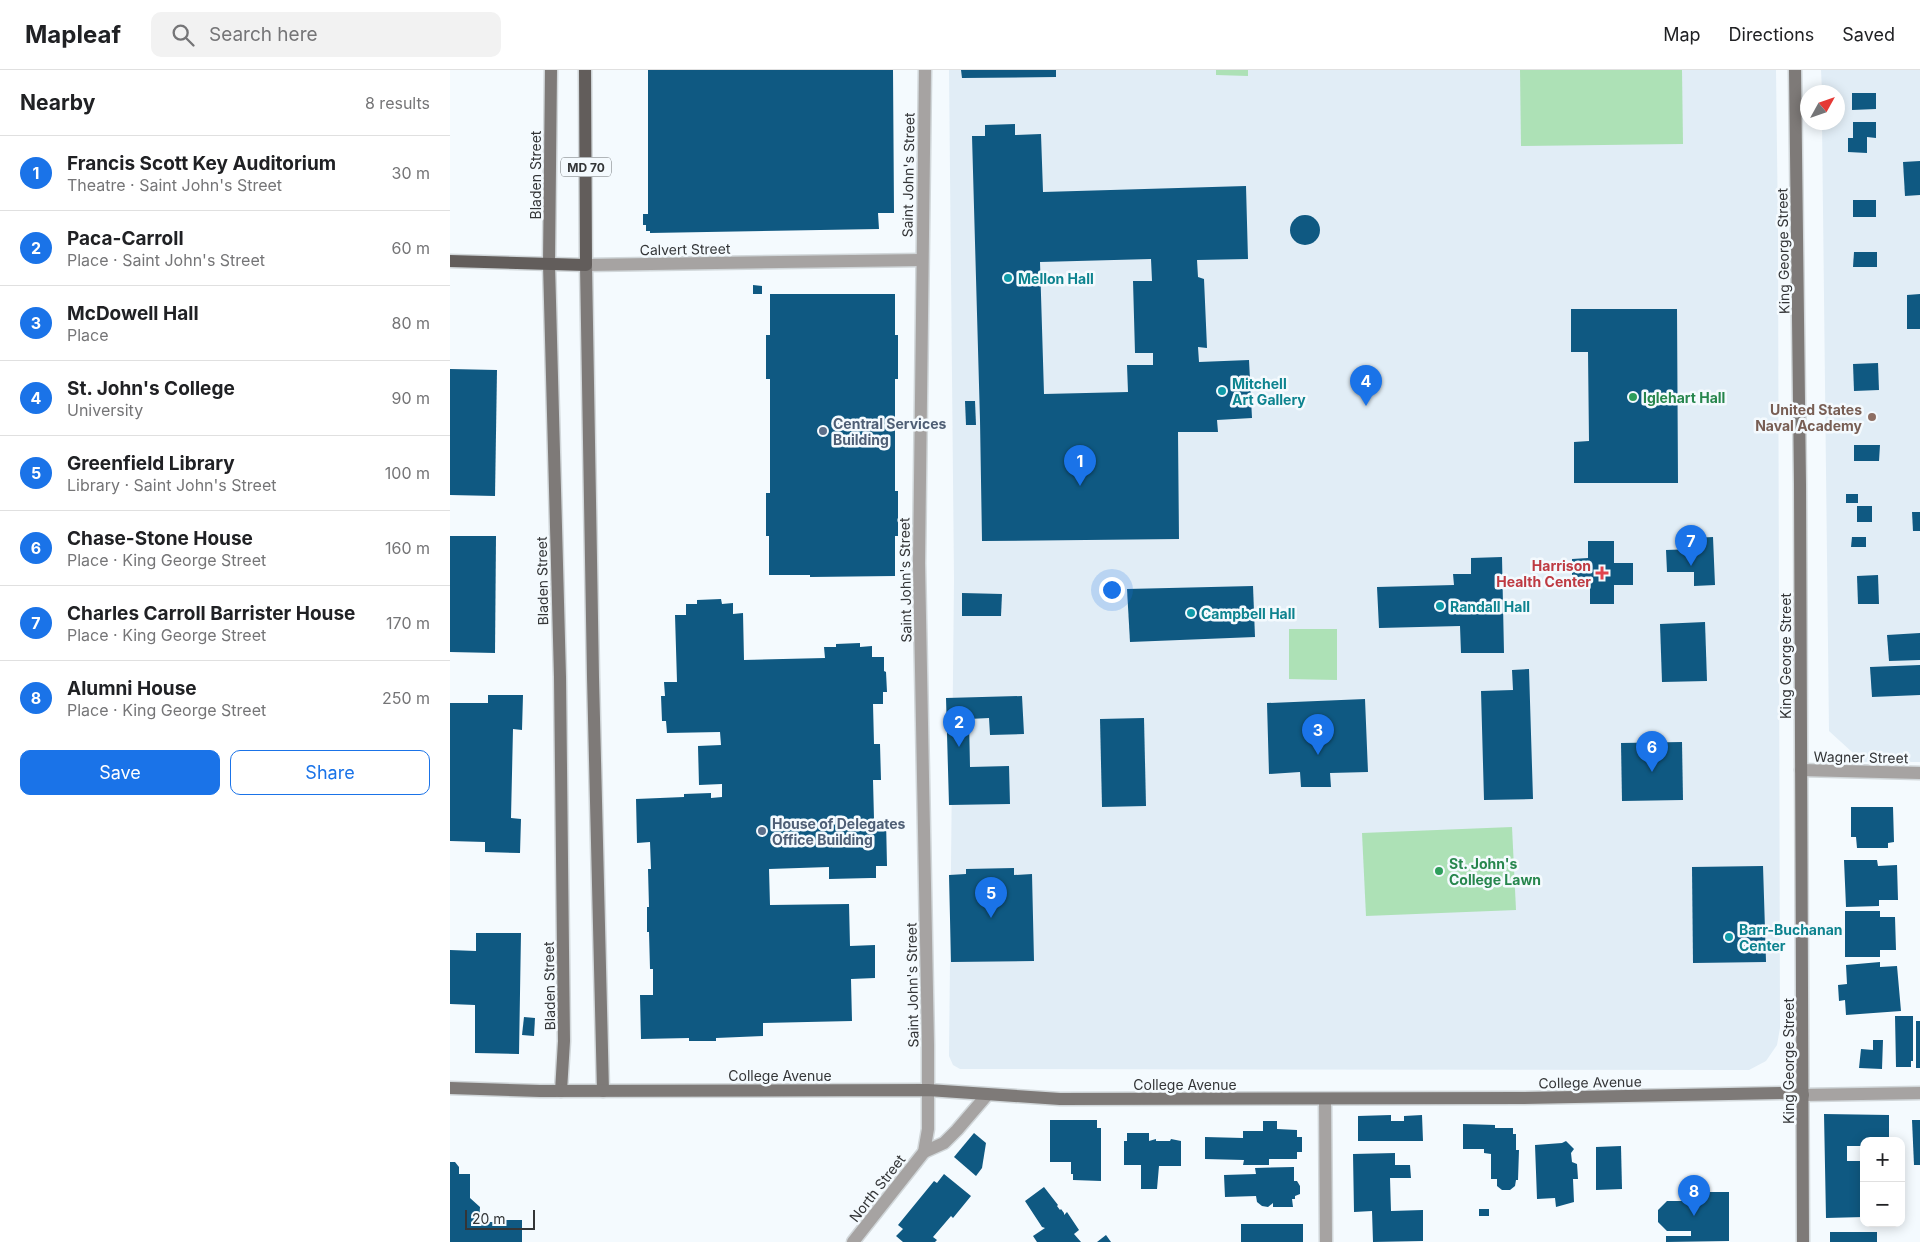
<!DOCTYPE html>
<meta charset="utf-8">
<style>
:root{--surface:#fff;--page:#f2f2f2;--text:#202124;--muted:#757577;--line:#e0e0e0;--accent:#1a73e8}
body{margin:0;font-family:Inter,sans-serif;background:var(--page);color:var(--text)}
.controls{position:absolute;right:15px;bottom:15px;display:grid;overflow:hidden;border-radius:10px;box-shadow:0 2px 12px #0003}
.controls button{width:45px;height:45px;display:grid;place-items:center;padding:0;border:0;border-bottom:1px solid var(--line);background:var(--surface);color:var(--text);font:25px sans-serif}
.compass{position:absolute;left:1350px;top:15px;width:45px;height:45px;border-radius:50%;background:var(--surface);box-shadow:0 2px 12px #0003;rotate:50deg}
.scale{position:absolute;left:15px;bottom:12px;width:70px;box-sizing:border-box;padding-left:5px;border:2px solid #333537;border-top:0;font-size:14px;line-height:18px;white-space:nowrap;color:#333537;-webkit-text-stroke:4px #f4fafe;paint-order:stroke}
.you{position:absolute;left:661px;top:519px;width:18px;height:18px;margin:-12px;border:4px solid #fff;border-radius:50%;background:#1a73e8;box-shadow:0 0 0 8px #1a73e833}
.badge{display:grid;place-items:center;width:32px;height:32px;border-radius:50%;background:var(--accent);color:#fff;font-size:16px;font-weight:700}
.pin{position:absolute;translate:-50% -41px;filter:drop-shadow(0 1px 2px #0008)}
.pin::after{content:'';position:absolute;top:26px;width:18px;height:15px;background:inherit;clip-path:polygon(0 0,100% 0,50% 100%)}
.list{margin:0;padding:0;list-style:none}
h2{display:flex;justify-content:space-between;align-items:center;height:65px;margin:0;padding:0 20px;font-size:21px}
h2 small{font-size:16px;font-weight:400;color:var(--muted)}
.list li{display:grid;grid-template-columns:32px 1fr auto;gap:15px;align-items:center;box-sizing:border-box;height:75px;padding:0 20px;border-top:1px solid var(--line)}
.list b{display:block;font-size:19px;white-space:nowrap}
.list p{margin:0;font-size:16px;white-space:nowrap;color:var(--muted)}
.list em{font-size:16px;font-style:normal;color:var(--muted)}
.actions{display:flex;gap:10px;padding:15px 20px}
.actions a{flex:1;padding:11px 0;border:1px solid var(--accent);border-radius:10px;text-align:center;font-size:18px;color:var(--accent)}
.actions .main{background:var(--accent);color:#fff}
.icon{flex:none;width:28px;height:28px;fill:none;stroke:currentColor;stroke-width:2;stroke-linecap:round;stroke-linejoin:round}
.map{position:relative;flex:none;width:1470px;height:1172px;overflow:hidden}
header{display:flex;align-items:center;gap:30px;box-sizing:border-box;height:70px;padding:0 25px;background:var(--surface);border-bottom:1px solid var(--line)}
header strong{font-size:24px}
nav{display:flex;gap:28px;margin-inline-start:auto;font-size:18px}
.search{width:350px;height:45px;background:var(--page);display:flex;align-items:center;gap:12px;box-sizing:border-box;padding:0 18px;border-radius:10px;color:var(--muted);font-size:19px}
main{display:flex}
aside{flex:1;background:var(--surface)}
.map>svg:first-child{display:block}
</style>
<header>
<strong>Mapleaf</strong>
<div class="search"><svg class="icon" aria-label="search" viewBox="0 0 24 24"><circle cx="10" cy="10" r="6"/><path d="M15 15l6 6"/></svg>Search here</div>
<nav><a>Map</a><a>Directions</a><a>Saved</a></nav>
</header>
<main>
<aside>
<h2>Nearby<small>8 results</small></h2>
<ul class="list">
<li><span class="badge">1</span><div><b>Francis Scott Key Auditorium</b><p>Theatre · Saint John's Street</p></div><em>30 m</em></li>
<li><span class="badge">2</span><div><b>Paca-Carroll</b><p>Place · Saint John's Street</p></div><em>60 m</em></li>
<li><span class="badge">3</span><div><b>McDowell Hall</b><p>Place</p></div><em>80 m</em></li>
<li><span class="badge">4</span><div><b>St. John's College</b><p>University</p></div><em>90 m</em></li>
<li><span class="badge">5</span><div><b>Greenfield Library</b><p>Library · Saint John's Street</p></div><em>100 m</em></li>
<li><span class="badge">6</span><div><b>Chase-Stone House</b><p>Place · King George Street</p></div><em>160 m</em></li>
<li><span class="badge">7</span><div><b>Charles Carroll Barrister House</b><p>Place · King George Street</p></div><em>170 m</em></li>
<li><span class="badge">8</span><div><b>Alumni House</b><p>Place · King George Street</p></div><em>250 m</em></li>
</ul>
<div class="actions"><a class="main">Save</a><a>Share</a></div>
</aside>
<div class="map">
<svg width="1470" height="1172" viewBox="0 0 1470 1172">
<rect width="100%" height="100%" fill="#f4fafe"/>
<g fill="#e1edf6">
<path d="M 499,0 L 1326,0 L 1328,161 L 1330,958 L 1327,975 L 1316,991 L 1299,1000 L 529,999 L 510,999 L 503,995 L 499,986 L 504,510 Z"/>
<path d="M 1371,0 L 1470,0 L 1470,692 L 1413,692 L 1379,661 L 1372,53 L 1388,52 L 1388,22 L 1372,22 Z"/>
</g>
<g fill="#ade1b6">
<path d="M 766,0 L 798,0 L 798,6 L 766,5 Z"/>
<path d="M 1070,0 L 1232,0 L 1233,74 L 1071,76 Z"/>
<path d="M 839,559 L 887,559 L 887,610 L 839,609 Z"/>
<path d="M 1062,757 L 1066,840 L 916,846 L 912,763 Z"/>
</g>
<g fill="#0f5982" fill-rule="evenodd">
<path d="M 198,0 L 443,0 L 444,143 L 428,143 L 429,159 L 200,163 L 200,161 L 196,161 L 196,155 L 193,155 L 193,144 L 198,144 Z"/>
<path d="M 511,0 L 606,0 L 606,7 L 512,8 Z"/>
<path d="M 1402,23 L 1426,23 L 1426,39 L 1402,40 Z"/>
<path d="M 1403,52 L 1426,52 L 1426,68 L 1417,67 L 1417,83 L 1398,82 L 1398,68 L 1403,68 Z"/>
<path d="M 565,54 L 565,65 L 591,64 L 593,122 L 796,116 L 798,189 L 747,190 L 748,207 L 754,209 L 757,278 L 748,277 L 749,292 L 799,290 L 802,348 L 767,350 L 768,362 L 728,362 L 729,469 L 532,471 L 530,350 L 522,66 L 535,66 L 535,55 ZM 701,189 L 702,211 L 683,211 L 685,283 L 703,283 L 703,295 L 677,295 L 678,322 L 594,324 L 590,192 Z"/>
<path d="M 1470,91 L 1470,125 L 1455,126 L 1453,92 Z"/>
<rect x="1403" y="130" width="23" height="17"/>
<circle cx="855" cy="160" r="15"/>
<path d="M 1404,182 L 1427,182 L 1427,197 L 1403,197 Z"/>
<path d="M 303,215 L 312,216 L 312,224 L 303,224 Z"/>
<path d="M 320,224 L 445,224 L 445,265 L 448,265 L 448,309 L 445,309 L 445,421 L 448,421 L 448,466 L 445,466 L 445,506 L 360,507 L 360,505 L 319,505 L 319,466 L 316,466 L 316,423 L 320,423 L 320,309 L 316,309 L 316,265 L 320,265 Z"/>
<path d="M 1470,224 L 1470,259 L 1457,259 L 1457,225 Z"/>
<path d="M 1121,239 L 1227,239 L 1228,413 L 1124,413 L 1124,372 L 1139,371 L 1138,282 L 1121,282 Z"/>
<path d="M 1428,293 L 1429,320 L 1404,321 L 1403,294 Z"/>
<path d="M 0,299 L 47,300 L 45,426 L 0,425 Z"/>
<path d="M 515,331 L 525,331 L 526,355 L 516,355 Z"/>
<path d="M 1404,375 L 1430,375 L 1429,391 L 1404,391 Z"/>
<rect x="1396" y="424" width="12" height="9"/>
<rect x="1407" y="436" width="15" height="16"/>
<path d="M 1462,442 L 1470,442 L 1470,461 L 1463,461 Z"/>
<path d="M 0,466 L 46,466 L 45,583 L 0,582 Z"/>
<path d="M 1263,467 L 1265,515 L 1244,516 L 1244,502 L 1217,502 L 1216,480 L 1243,479 L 1243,468 Z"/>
<path d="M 1402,467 L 1416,467 L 1416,477 L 1401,477 Z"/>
<path d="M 1138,471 L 1164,471 L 1164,493 L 1183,493 L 1183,515 L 1164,515 L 1164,534 L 1140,534 L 1140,514 L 1122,514 L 1122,489 L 1138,488 Z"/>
<path d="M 1052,487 L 1054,583 L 1011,583 L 1010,556 L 929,558 L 927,517 L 1004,515 L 1003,504 L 1021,504 L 1021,488 Z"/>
<path d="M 1428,505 L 1429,534 L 1408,534 L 1407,506 Z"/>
<path d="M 803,516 L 805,567 L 680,572 L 677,519 Z"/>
<path d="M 512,523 L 552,524 L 551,546 L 512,546 Z"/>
<path d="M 271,529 L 272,534 L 283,533 L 283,544 L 293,543 L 294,590 L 375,588 L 374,577 L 386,577 L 386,574 L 410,573 L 410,577 L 422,576 L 422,587 L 434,587 L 434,601 L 436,602 L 437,622 L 433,622 L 433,634 L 423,634 L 424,674 L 430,674 L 431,710 L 423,710 L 424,749 L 436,749 L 437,796 L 426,796 L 426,808 L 421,808 L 379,809 L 379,797 L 319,799 L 320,835 L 399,834 L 400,876 L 425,875 L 425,908 L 401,909 L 402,951 L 313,953 L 313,966 L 266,968 L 266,971 L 239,971 L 239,968 L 191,969 L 190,925 L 203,925 L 203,899 L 200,899 L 199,862 L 197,862 L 197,837 L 199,837 L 198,799 L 201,799 L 200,772 L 187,773 L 186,729 L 234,727 L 234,724 L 261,723 L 261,728 L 272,727 L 272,714 L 249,715 L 248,676 L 271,675 L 270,662 L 217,663 L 216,651 L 212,651 L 211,626 L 215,626 L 214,612 L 227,612 L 225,545 L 236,545 L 236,534 L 247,534 L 247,530 Z"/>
<path d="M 1255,552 L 1257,611 L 1212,612 L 1210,554 Z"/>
<path d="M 1470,563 L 1470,590 L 1439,591 L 1437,565 Z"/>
<path d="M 1470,595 L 1470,625 L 1422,627 L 1420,597 Z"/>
<path d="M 1079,599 L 1083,729 L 1034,730 L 1031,621 L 1063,620 L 1062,600 Z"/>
<path d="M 38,625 L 73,625 L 72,660 L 63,659 L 61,748 L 71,749 L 70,783 L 35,782 L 35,772 L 0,771 L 0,633 L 38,633 Z"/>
<path d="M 572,626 L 574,664 L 540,665 L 539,648 L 519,649 L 520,697 L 559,696 L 560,734 L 499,735 L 496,628 Z"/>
<path d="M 915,629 L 918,702 L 880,703 L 881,717 L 851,717 L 850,702 L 819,704 L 817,633 Z"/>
<path d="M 694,648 L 696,736 L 652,737 L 650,649 Z"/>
<path d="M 1232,672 L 1233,730 L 1172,731 L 1171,673 Z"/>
<path d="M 1401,737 L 1443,737 L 1444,772 L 1438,773 L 1438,778 L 1407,778 L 1406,767 L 1401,767 Z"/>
<path d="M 1394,790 L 1427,790 L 1428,796 L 1447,795 L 1448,830 L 1429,830 L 1429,836 L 1396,837 Z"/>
<path d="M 1313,796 L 1316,892 L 1243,893 L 1242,797 Z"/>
<path d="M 564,798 L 564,805 L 582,804 L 584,891 L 501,892 L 499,805 L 516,804 L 516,799 Z"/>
<path d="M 1395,841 L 1430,841 L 1430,847 L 1445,847 L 1446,880 L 1430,880 L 1430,887 L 1395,887 Z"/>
<path d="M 26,863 L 71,863 L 69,984 L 25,983 L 25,935 L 0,934 L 0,880 L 26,881 Z"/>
<path d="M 1430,892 L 1430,897 L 1447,896 L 1451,941 L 1396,945 L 1395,930 L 1389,931 L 1388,915 L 1397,914 L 1396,895 Z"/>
<path d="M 1445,946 L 1463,946 L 1463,991 L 1461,991 L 1461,997 L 1446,997 Z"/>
<path d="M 74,947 L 85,948 L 84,966 L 72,965 Z"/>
<rect x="1466" y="951" width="4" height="47"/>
<path d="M 1423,970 L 1433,970 L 1432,999 L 1409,998 L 1411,979 L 1423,980 Z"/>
<path d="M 1374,1044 L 1439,1045 L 1439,1071 L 1414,1071 L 1414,1076 L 1397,1076 L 1397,1091 L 1414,1091 L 1414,1147 L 1376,1148 Z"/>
<path d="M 941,1045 L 941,1051 L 954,1051 L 954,1046 L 972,1045 L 973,1071 L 908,1071 L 908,1046 Z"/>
<path d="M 600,1050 L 647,1050 L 647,1058 L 651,1058 L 651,1111 L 623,1110 L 623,1104 L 621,1104 L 621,1092 L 600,1092 Z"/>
<path d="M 1462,1050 L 1470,1050 L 1470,1095 L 1464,1095 Z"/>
<path d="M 813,1051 L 827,1051 L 827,1059 L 847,1060 L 847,1067 L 852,1067 L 852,1082 L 847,1082 L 847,1089 L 819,1089 L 819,1095 L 793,1095 L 794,1090 L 755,1089 L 755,1067 L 793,1068 L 793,1061 L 813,1061 Z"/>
<path d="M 1013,1054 L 1045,1055 L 1045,1058 L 1063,1058 L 1063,1064 L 1066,1064 L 1066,1080 L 1069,1080 L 1068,1110 L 1066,1110 L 1065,1116 L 1060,1120 L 1052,1120 L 1047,1116 L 1047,1109 L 1041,1109 L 1041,1084 L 1034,1083 L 1034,1079 L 1013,1079 Z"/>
<path d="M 524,1063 L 536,1073 L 532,1098 L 526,1106 L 504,1087 Z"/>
<path d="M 677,1063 L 699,1063 L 699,1071 L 706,1069 L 706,1071 L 720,1071 L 721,1069 L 731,1071 L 731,1096 L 709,1096 L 707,1119 L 691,1119 L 691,1095 L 674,1095 L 674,1071 L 677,1071 Z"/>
<path d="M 1116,1071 L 1124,1079 L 1121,1083 L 1122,1092 L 1127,1094 L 1128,1109 L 1123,1109 L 1124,1132 L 1106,1137 L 1105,1128 L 1087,1129 L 1085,1075 L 1112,1073 Z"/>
<path d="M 1171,1076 L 1172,1119 L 1146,1120 L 1146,1077 Z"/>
<path d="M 945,1083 L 945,1095 L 960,1095 L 961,1108 L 940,1108 L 941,1141 L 973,1140 L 973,1171 L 923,1172 L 922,1141 L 904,1142 L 903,1084 Z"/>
<path d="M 0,1092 L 5,1092 L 9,1097 L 9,1104 L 20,1104 L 20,1128 L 30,1137 L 29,1152 L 47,1152 L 47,1150 L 72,1150 L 72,1172 L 0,1172 Z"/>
<path d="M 844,1097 L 844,1111 L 847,1111 L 850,1116 L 850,1124 L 845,1126 L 845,1129 L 842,1129 L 843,1137 L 823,1137 L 823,1133 L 818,1137 L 812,1136 L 807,1132 L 806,1126 L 775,1127 L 774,1105 L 806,1104 L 805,1098 Z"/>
<path d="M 494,1104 L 521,1126 L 503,1148 L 501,1146 L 483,1167 L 487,1170 L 485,1172 L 453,1172 L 446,1166 L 453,1159 L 448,1155 L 484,1111 L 487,1113 Z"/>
<path d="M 594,1117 L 608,1135 L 607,1136 L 610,1140 L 611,1139 L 614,1143 L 614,1145 L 617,1142 L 629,1160 L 624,1164 L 631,1172 L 587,1172 L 583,1166 L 595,1158 L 592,1157 L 575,1131 Z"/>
<path d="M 1240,1122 L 1279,1122 L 1279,1171 L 1216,1172 L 1216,1166 L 1241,1166 L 1241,1161 L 1217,1161 L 1208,1152 L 1208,1140 L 1217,1131 L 1241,1131 Z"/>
<rect x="1029" y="1139" width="10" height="7"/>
<rect x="791" y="1154" width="62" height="18"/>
<rect x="1380" y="1162" width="47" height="10"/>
<path d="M 656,1165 L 661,1172 L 647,1172 Z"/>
</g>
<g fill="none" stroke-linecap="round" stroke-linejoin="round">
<g stroke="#d1d7da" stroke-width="15">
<g id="street">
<path d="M 136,195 L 471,190"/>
<path d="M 1351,700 L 1470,703"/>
<path d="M 1353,1025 L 1470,1023"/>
<path d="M 875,1029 L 876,1172"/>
<path d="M 474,1082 L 494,1073 L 507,1060 L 537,1025"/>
<path d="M 403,1172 L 474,1082 L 478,1059 L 478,975 L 469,493 L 475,0"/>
</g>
</g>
<g stroke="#d1d7da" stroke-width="15">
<g id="secondary">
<path d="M 101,0 L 99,194 L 110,607 L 114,971 L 111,1021"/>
<path d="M 1345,0 L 1350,414 L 1353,1172"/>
<path d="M 136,195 L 143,607 L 153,1021"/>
<path d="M 0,1018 L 90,1021 L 478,1020 L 610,1029 L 1071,1028 L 1332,1023 L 1353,1025"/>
</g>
</g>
<g stroke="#d1d7da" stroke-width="15">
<path id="primary" d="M 0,191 L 136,195 L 135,0"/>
</g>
<use href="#street" stroke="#a6a3a2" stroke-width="12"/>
<use href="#secondary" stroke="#7e7a78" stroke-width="12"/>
<use href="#primary" stroke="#625d5b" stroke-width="12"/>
</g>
<g fill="#0f9aa8" stroke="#f4fafe" stroke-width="2">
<circle cx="558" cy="208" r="5"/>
<circle cx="772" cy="321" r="5"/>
<circle cx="990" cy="536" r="5"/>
<circle cx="741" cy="543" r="5"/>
<circle cx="1279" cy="867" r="5"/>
</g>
<g fill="#2e9e5b" stroke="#f4fafe" stroke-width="2">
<circle cx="1183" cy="327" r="5"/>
<circle cx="989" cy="801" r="5"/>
</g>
<circle fill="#8d6e63" stroke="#f4fafe" stroke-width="2" cx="1422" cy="347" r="5"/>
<g fill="#5c6f8a" stroke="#f4fafe" stroke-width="2">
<circle cx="373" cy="361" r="5"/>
<circle cx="312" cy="761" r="5"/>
</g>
<path fill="#e0444e" stroke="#f4fafe" stroke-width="2" d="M1149.5 495.5h5v5h5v5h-5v5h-5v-5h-5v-5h5z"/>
<g text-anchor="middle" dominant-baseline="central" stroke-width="5" stroke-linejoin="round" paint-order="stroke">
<rect fill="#f4fafe" stroke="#6d7073" stroke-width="1" x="111" y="87.5" width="50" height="19" rx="4"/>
<g font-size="12" font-weight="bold" fill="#333537">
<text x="136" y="97">MD 70</text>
</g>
<g font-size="14" fill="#333537" stroke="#f4fafe">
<text transform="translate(85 105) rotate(-90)">Bladen Street</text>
<text transform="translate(458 105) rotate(-89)">Saint John's Street</text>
<text transform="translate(235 179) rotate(-1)">Calvert Street</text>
<text transform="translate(1333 181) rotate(-91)">King George Street</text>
<text transform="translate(455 510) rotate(-91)">Saint John's Street</text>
<text transform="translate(92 511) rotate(-91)">Bladen Street</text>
<text transform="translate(1335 586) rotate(-90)">King George Street</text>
<text transform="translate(1411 687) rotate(1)">Wagner Street</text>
<text transform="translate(462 915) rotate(-91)">Saint John's Street</text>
<text transform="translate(99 916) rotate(-91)">Bladen Street</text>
<text transform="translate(1338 991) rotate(-90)">King George Street</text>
<text x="330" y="1005">College Avenue</text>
<text transform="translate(1140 1012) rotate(-1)">College Avenue</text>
<text x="735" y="1014">College Avenue</text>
<text transform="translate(427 1118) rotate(-52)">North Street</text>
</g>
<g font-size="14" font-weight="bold" fill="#0d838f" stroke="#f4fafe" text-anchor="start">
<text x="568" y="208">Mellon Hall</text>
<text x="782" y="313">Mitchell<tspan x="782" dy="16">Art Gallery</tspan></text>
<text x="1000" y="536">Randall Hall</text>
<text x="751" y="543">Campbell Hall</text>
<text x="1289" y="859">Barr-Buchanan<tspan x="1289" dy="16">Center</tspan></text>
</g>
<g font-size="14" font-weight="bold" fill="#27864d" stroke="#f4fafe" text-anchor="start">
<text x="1193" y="327">Iglehart Hall</text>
<text x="999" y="793">St. John's<tspan x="999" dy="16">College Lawn</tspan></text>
</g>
<g font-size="14" font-weight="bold" fill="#785e54" stroke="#f4fafe" text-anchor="end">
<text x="1412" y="339">United States<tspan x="1412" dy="16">Naval Academy</tspan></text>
</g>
<g font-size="14" font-weight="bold" fill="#4e5e75" stroke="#f4fafe" text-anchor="start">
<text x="383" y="353">Central Services<tspan x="383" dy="16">Building</tspan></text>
<text x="322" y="753">House of Delegates<tspan x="322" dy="16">Office Building</tspan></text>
</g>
<g font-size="14" font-weight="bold" fill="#be3a42" stroke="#f4fafe" text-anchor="end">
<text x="1141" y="495">Harrison<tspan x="1141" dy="16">Health Center</tspan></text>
</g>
</g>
</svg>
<div class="controls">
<button>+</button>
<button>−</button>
</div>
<svg class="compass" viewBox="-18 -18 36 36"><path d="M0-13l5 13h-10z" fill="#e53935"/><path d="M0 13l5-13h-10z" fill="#757577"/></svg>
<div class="scale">20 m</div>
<div class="you"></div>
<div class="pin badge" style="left:630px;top:416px">1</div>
<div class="pin badge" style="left:509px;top:677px">2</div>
<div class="pin badge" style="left:868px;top:685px">3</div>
<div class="pin badge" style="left:916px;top:336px">4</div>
<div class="pin badge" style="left:541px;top:848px">5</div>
<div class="pin badge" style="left:1202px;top:702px">6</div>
<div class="pin badge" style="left:1241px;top:496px">7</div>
<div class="pin badge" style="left:1244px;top:1146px">8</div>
</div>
</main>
